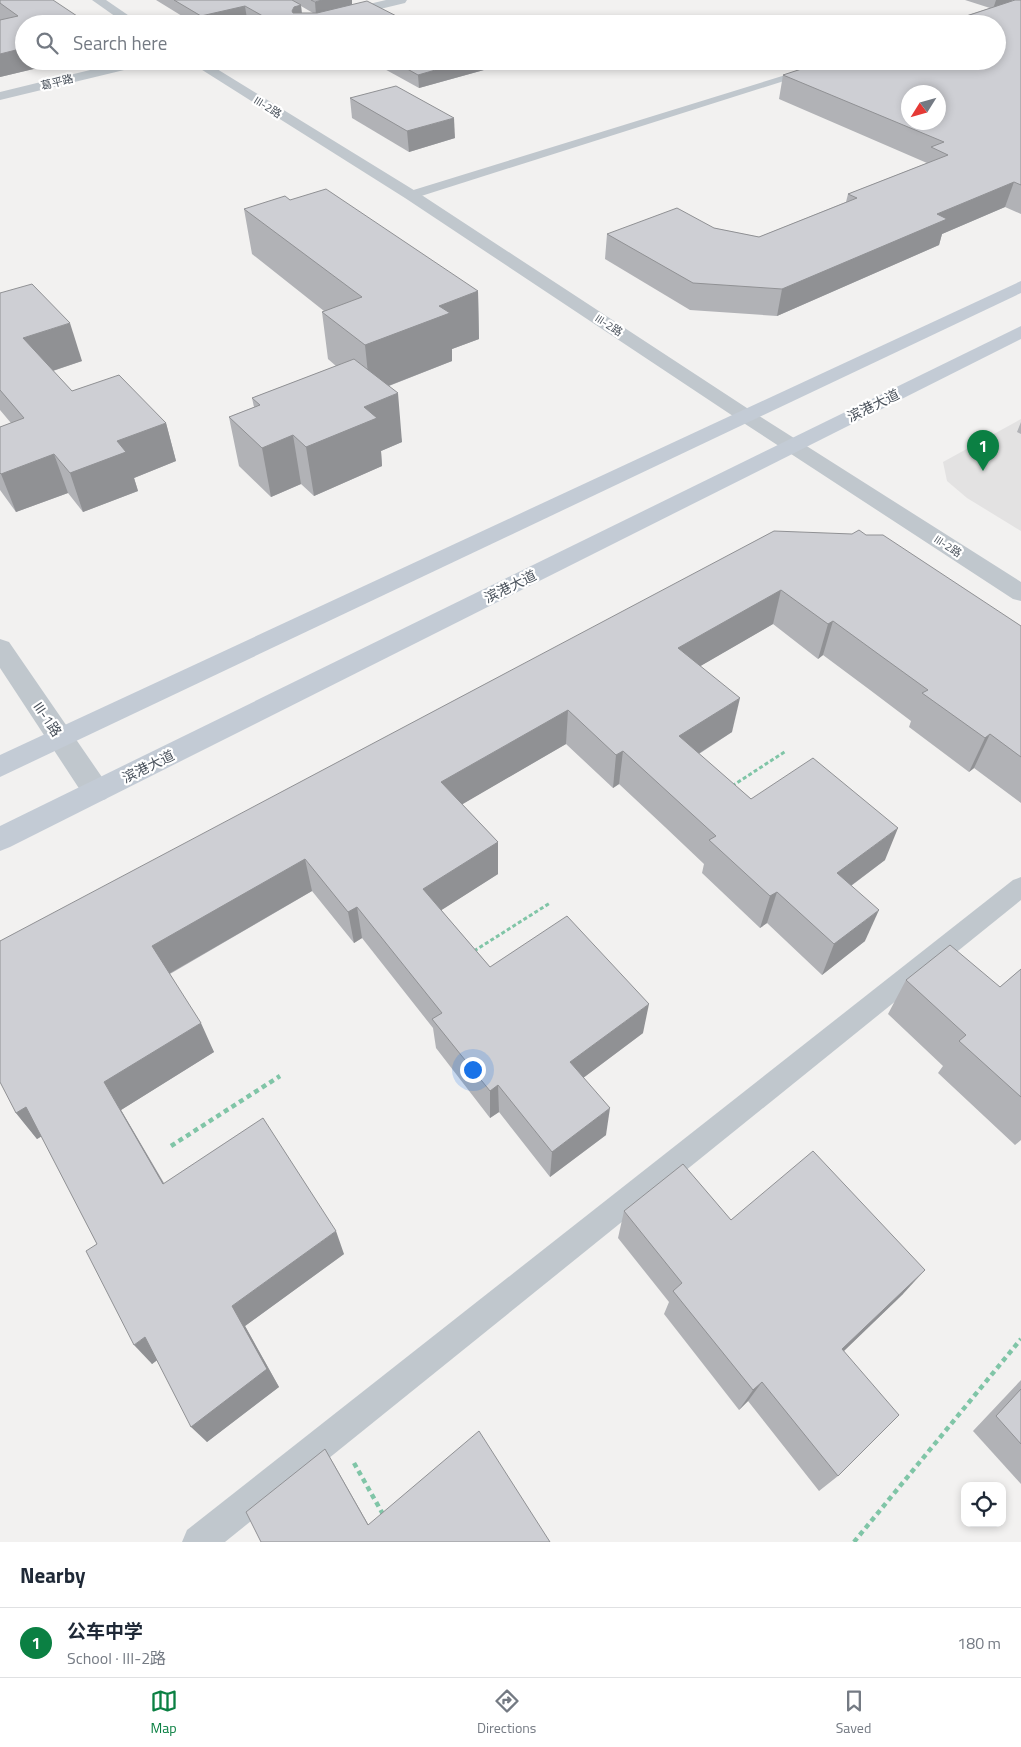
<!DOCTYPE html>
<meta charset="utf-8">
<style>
:root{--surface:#fff;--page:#f6f6f7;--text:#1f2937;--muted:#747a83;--line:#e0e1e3;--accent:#0b8043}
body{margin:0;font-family:"Titillium Web","Noto Sans SC",sans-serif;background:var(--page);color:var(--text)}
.controls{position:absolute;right:15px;bottom:15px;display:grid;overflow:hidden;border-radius:10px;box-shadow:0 2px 8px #0003}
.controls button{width:45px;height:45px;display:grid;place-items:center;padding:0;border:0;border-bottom:1px solid var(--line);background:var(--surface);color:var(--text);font:25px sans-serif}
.compass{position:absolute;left:901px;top:85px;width:45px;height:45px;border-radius:50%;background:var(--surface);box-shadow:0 2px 8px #0003;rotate:233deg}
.you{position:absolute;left:472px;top:1069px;width:18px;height:18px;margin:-12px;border:4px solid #fff;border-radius:50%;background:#1a73e8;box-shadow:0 0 0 8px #1a73e833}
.badge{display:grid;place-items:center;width:32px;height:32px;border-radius:50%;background:var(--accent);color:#fff;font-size:16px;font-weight:700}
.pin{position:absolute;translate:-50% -41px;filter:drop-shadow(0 1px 2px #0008)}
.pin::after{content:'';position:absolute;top:26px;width:18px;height:15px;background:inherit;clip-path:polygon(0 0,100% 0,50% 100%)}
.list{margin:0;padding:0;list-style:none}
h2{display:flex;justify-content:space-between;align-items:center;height:65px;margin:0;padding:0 20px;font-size:21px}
h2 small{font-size:16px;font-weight:400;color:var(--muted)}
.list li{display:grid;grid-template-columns:32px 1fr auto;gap:15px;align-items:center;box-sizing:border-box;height:70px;padding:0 20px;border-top:1px solid var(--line)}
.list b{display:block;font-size:19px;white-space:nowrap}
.list p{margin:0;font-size:16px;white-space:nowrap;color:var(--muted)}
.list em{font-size:16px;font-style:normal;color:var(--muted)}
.icon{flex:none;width:28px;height:28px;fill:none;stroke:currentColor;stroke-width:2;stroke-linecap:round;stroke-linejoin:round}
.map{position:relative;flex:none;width:1021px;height:1542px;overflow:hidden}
.search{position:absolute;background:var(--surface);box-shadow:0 2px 8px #0003;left:15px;right:15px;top:15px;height:55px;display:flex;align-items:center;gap:12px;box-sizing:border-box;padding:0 18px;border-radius:28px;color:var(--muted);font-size:19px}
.sheet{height:135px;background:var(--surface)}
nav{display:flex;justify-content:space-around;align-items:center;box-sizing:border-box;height:70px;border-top:1px solid var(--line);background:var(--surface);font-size:14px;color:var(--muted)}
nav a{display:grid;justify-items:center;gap:2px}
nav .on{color:var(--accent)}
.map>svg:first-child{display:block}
</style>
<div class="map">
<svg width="1021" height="1542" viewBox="0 0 1021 1542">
<rect width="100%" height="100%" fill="#f2f1f0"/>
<path fill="#e3e2e2" d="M 1021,419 L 1021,531 L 967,498 L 947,481 L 943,462 Z"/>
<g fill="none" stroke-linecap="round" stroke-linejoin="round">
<g stroke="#80c5a7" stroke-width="3" stroke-dasharray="4 2.5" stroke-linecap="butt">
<path d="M 732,786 L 786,751"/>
<path d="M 474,951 L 550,903"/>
</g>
<g stroke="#80c5a7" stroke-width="4.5" stroke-dasharray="5 4" stroke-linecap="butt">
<path d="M 171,1146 L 280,1076"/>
<path d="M 354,1463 L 384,1516"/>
<path d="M 854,1542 L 1021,1339"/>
</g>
<g fill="#c0c7cd" fill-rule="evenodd">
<path d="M 831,61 L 847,61 L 415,198 L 407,198 L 405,195 L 407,192 Z"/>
<path d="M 1021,877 L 1021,900 L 225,1542 L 182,1542 L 187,1530 L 1013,880 Z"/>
</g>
<g fill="#c0c7cd" fill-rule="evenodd">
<path d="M 92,0 L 106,0 L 141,24 L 126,24 Z"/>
<path d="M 386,0 L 407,0 L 405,3 L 318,24 L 295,24 L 297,21 Z"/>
<path d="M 127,61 L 150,61 L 149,64 L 0,100 L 0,92 Z"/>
<path d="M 188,61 L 204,61 L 417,192 L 753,412 L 1021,582 L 1021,601 L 1013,599 L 739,420 L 405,198 Z"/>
<path d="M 0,639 L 9,642 L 106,783 L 110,791 L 106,799 L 96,802 L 86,799 L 0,668 Z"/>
</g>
<g fill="#c3cbd5" fill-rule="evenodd">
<path d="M 1021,281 L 1021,293 L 0,777 L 0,755 Z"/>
<path d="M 1021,326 L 1021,339 L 10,847 L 0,851 L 0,826 Z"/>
</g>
</g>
<g fill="#b1b2b6" fill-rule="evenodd">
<path d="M 0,0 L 83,20 L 84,24 L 24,24 L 24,61 L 67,61 L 0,77 Z"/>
<path d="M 156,0 L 352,0 L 352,5 L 412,24 L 256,24 L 247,19 L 226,24 L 195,24 ZM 301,6 L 313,13 L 302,13 Z"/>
<path d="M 965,0 L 1021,0 L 1021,214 L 1005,207 L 942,234 L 939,245 L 777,316 L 690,310 L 605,259 L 607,234 L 714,228 L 759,237 L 846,202 L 848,194 L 927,163 L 779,99 L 783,75 L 990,8 Z"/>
<path d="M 370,61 L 516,61 L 419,88 Z"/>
<path d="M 350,98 L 455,138 L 409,152 L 352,118 Z"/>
<path d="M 290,200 L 478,291 L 479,339 L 452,349 L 452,361 L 389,386 L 402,442 L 381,451 L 382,466 L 314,496 L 301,484 L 271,497 L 239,466 L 229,417 L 254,407 L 252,398 L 336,366 L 328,359 L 322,312 L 324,311 L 252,254 L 244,209 Z"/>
<path d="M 0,293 L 82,361 L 53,371 L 72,391 L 166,423 L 176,461 L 134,478 L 138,491 L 83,512 L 68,493 L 16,512 L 0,490 L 0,427 L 11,423 L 0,410 Z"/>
<path d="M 1021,422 L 1021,434 L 1017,432 Z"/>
<path d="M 866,535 L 1021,626 L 1021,803 L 974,768 L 969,772 L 909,727 L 911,721 L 870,690 L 823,655 L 818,659 L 773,624 L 700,666 L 732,732 L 699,754 L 751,799 L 885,860 L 851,886 L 865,941 L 822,975 L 767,923 L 760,928 L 702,873 L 704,864 L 665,827 L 619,784 L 613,788 L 566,744 L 462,804 L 498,842 L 498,874 L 441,910 L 490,967 L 643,1033 L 583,1078 L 606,1135 L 550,1177 L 499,1112 L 490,1118 L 436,1048 L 433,1028 L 362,938 L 354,943 L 312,891 L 170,974 L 214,1052 L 121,1110 L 164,1183 L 344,1254 L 245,1326 L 279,1387 L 207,1442 L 157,1360 L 152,1364 L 97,1244 L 42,1136 L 37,1139 L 16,1113 L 0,941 Z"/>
<path d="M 1021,969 L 1021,1140 L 1015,1145 L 938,1073 L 943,1066 L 888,1014 L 906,980 L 1000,987 Z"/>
<path d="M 624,1211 L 731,1220 L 903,1294 L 844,1351 L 838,1476 L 819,1491 L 748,1401 L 739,1410 L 664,1314 L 669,1302 L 618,1238 Z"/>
<path d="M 1021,1380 L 1021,1484 L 973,1431 Z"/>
</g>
<g fill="#909194">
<path d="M 322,0 L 352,0 L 352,6 L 316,15 L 315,2 Z"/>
<path d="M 996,0 L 1012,0 L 1011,3 L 993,9 Z"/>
<path d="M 301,5 L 302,18 L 293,24 L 292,11 L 294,7 Z"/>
<path d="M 245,6 L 247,19 L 226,24 L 203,24 L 201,16 Z"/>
<path d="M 83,20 L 84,24 L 64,24 Z"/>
<path d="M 24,48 L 24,61 L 67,61 L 0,77 L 0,54 Z"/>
<path d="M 467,61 L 516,61 L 419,88 L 418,75 Z"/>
<path d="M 454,118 L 455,138 L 409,152 L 407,131 Z"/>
<path d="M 1014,182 L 1005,207 L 942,234 L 939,245 L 777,316 L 782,289 L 937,214 Z"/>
<path d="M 478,291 L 479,339 L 452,349 L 452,361 L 370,393 L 365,345 L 439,306 Z"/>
<path d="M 70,323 L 82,361 L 37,376 L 23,338 Z"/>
<path d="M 398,393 L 402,442 L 381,451 L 382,466 L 314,496 L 306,447 L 364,407 Z"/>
<path d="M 166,423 L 176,461 L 134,478 L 138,491 L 83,512 L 70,473 L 117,441 Z"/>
<path d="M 293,435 L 301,484 L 271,497 L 262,448 Z"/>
<path d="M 54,454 L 68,493 L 16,512 L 1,474 Z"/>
<path d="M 781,590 L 773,624 L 673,682 L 678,648 Z"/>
<path d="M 833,621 L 823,655 L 818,659 L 828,624 Z"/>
<path d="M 740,698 L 732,732 L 673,770 L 679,736 Z"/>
<path d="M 568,710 L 566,744 L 444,815 L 441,782 Z"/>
<path d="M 990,734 L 974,768 L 969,772 L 985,738 Z"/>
<path d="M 623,751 L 619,784 L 613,788 L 616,755 Z"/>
<path d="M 898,828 L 885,860 L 825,905 L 837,873 Z"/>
<path d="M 498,842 L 498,874 L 426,920 L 423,889 Z"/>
<path d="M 305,859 L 312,891 L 165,976 L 152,946 Z"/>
<path d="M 777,892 L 767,923 L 760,928 L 770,896 Z"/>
<path d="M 357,907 L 362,938 L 354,943 L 348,912 Z"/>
<path d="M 879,910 L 865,941 L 822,975 L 834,944 Z"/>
<path d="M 649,1004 L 643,1033 L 567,1090 L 570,1062 Z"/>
<path d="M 201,1023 L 214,1052 L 121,1110 L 178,1208 L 163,1184 L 104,1082 Z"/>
<path d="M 498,1085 L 499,1112 L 490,1118 L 490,1091 Z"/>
<path d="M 26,1107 L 47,1133 L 37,1139 L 16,1113 Z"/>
<path d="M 610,1108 L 606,1135 L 550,1177 L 552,1152 Z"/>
<path d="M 336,1231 L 344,1254 L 245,1326 L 279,1387 L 207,1442 L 191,1427 L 232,1306 Z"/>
<path d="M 925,1270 L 903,1294 L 824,1370 L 842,1349 Z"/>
<path d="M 145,1337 L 163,1356 L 152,1364 L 134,1345 Z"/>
<path d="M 762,1382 L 748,1401 L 739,1410 L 753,1390 Z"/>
<path d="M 325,1449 L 335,1466 L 376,1538 L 368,1525 Z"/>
</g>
<g fill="#cecfd4" stroke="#909194" fill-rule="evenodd">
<path d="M 0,0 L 53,0 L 83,20 L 64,24 L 24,24 L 24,48 L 0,54 L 0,20 L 18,16 L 0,3 Z"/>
<path d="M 174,0 L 292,0 L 301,5 L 294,7 L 292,11 L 293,13 L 317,13 L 367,1 L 412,24 L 277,24 L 245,6 L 201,16 Z"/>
<path d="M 311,0 L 322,0 L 315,2 Z"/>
<path d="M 1015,0 L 1021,0 L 1021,185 L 1014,182 L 937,214 L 947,219 L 782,289 L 693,283 L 607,234 L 677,208 L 714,228 L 759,237 L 857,198 L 848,194 L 948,155 L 931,147 L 944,142 L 783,75 L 826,61 L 997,61 L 997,24 L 942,24 ZM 908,92 L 938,92 L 938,122 L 908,122 Z"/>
<path d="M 480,21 L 486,24 L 467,24 Z"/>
<path d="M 393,61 L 467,61 L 418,75 Z"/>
<path d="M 396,86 L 454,118 L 407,131 L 350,98 Z"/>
<path d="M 326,189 L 478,291 L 439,306 L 450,313 L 365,345 L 322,312 L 362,297 L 244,209 L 285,196 L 290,200 Z"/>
<path d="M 32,284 L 70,323 L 23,338 L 72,391 L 119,375 L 166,423 L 117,441 L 126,452 L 70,473 L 54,454 L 1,474 L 0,473 L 0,427 L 24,418 L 0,390 L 0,293 Z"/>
<path d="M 354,359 L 398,393 L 364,407 L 377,418 L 306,447 L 293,435 L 262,448 L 229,417 L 260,405 L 252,398 Z"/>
<path d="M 859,530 L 866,535 L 883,535 L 1021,626 L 1021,757 L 990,734 L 985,738 L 922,693 L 928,690 L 881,656 L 833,621 L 828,624 L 781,590 L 678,648 L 740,698 L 679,736 L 751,799 L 813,758 L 898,828 L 837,873 L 879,910 L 834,944 L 777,892 L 770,896 L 709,840 L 716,836 L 670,794 L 623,751 L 616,755 L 568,710 L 441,782 L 498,842 L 423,889 L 490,967 L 567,916 L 649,1004 L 570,1062 L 610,1108 L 552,1152 L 498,1085 L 490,1091 L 432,1019 L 442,1013 L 357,907 L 348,912 L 305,859 L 152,946 L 201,1023 L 104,1082 L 163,1184 L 263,1118 L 336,1231 L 232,1306 L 267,1369 L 191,1427 L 145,1337 L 134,1345 L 86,1251 L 97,1244 L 26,1107 L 16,1113 L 0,1082 L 0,941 L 774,531 L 852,534 Z"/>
<path d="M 950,945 L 1000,987 L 1021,969 L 1021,1097 L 959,1041 L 966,1035 L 906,980 Z"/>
<path d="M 813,1151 L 925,1270 L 842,1349 L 899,1415 L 838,1476 L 762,1382 L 753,1390 L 673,1291 L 682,1283 L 624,1211 L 683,1164 L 731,1220 Z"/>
<path d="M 1021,1389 L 1021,1444 L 996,1416 Z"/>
<path d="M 479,1431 L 550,1542 L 261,1542 L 246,1512 L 325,1449 L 368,1525 Z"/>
</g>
<g text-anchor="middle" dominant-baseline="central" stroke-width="4.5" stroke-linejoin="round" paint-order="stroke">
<g font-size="11" fill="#4a525c" stroke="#fff">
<text transform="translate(57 82) rotate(-14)">葛平路</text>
<text transform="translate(268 107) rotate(32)">III-2路</text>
<text transform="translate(609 325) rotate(33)">III-2路</text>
<text transform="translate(948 546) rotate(33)">III-2路</text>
</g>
<g font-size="14" fill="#4a525c" stroke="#fff">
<text transform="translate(873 405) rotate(-26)">滨港大道</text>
<text transform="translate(510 586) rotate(-26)">滨港大道</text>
<text transform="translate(48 719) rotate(56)">III-1路</text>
<text transform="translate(148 766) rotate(-26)">滨港大道</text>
</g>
</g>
</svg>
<div class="controls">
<button><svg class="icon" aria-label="locate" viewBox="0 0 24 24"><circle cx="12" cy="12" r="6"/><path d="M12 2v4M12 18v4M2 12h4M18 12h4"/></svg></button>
</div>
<svg class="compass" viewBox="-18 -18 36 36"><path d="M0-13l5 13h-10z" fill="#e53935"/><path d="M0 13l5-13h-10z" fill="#747a83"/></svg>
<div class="you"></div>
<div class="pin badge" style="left:983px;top:471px">1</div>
<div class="search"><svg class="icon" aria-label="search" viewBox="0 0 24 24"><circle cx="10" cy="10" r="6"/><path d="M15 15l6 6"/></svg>Search here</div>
</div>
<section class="sheet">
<h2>Nearby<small></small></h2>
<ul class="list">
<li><span class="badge">1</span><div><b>公车中学</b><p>School · III-2路</p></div><em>180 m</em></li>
</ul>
</section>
<nav>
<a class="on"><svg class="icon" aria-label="map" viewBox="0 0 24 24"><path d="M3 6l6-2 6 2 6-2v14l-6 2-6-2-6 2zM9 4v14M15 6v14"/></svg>Map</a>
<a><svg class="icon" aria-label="directions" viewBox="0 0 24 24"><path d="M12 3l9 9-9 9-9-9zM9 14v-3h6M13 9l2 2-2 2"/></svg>Directions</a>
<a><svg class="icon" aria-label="saved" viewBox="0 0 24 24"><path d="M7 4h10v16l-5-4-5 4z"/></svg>Saved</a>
</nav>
